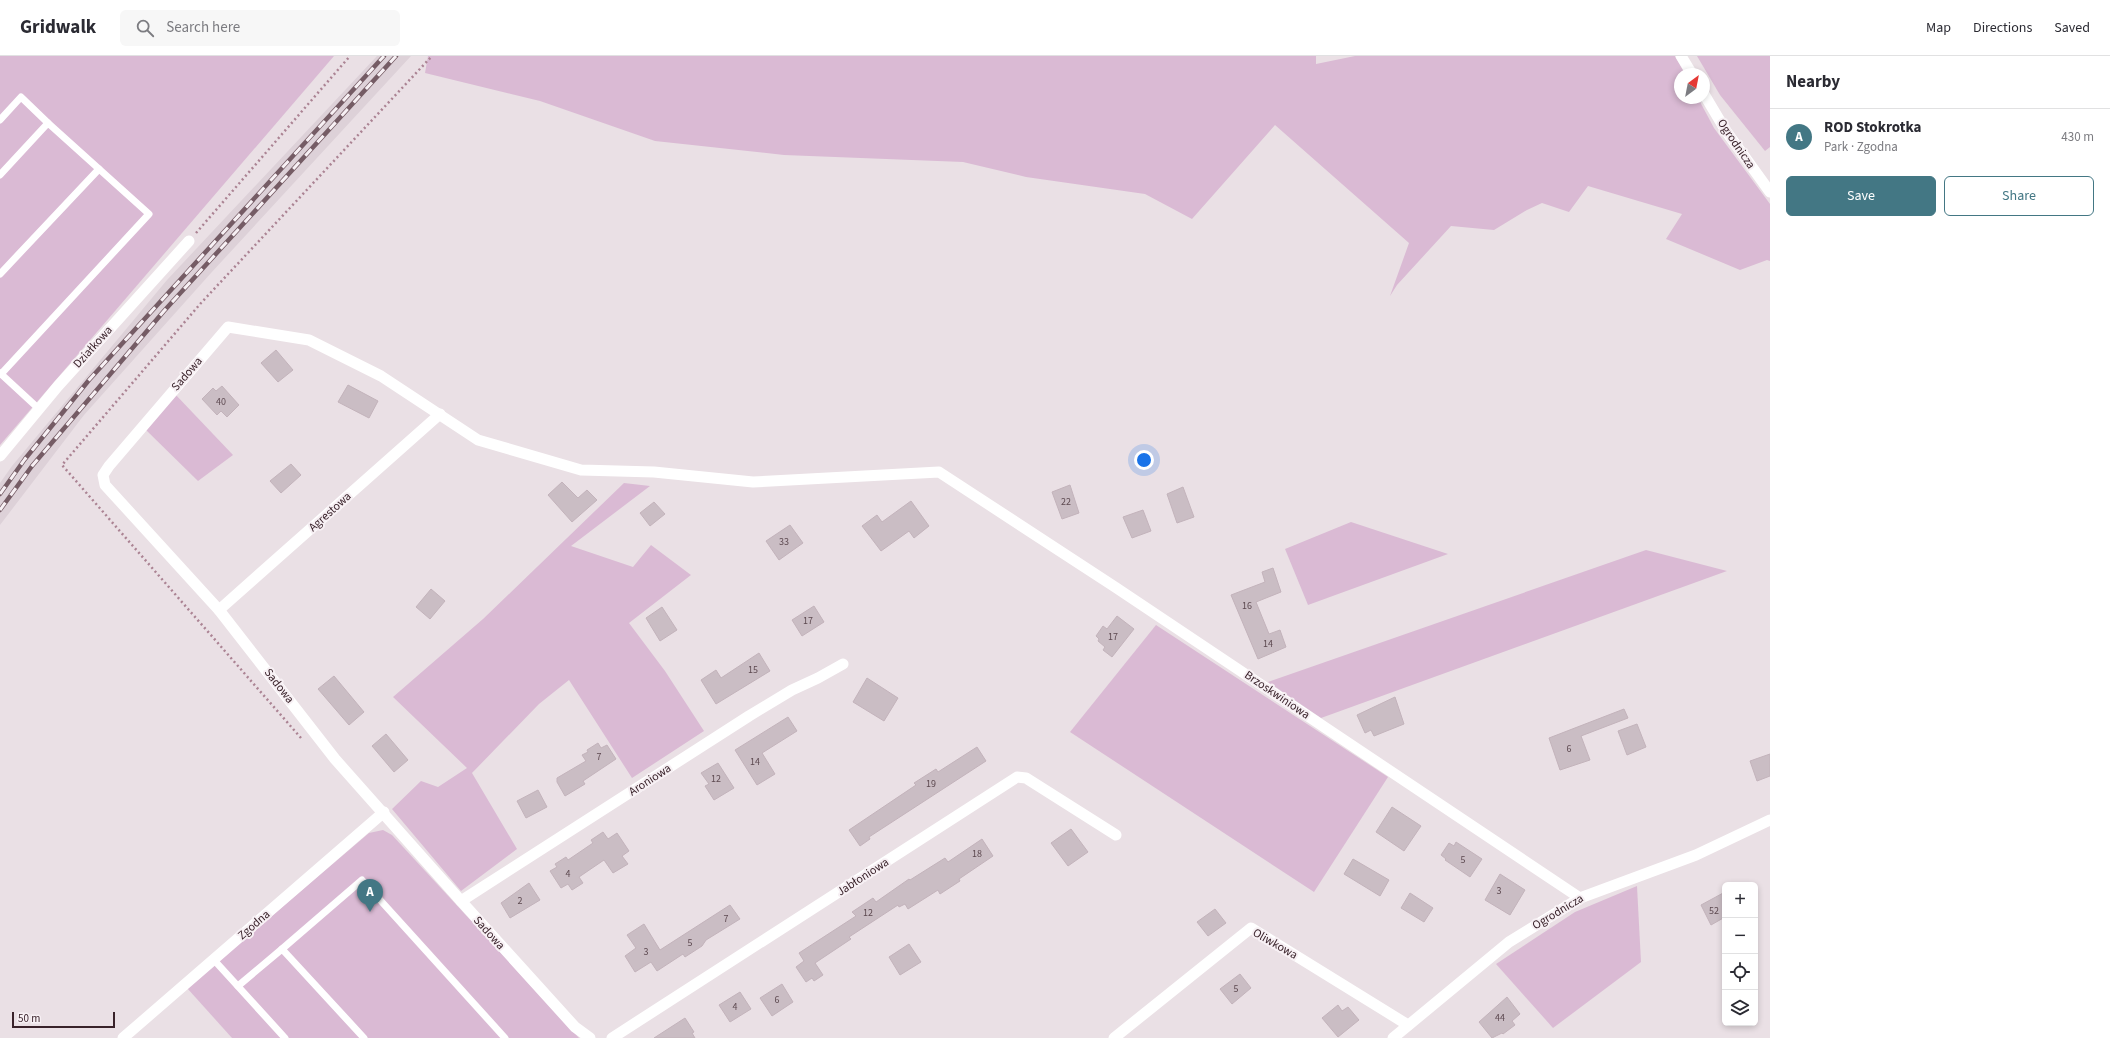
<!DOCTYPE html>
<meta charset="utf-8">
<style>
:root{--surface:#fff;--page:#f7f7f7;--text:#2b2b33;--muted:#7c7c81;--line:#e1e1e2;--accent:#437784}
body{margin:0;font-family:"Source Sans 3",sans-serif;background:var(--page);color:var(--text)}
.controls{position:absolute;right:12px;bottom:12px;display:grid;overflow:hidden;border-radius:6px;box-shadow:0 2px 6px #0003}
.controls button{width:36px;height:36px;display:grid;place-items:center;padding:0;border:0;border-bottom:1px solid var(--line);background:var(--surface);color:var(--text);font:20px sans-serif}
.compass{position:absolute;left:1674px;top:12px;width:36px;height:36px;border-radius:50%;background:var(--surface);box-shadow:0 2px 6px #0003;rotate:32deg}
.scale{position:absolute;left:12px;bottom:10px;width:103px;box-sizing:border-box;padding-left:4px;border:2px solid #39222a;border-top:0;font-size:11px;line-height:14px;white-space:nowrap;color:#39222a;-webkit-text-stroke:3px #f7f0f4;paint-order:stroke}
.you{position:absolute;left:1144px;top:404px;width:14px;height:14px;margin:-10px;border:3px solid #fff;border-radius:50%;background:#1a73e8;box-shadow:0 0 0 6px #1a73e833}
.badge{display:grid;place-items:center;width:26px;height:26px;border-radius:50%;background:var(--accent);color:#fff;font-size:13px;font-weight:700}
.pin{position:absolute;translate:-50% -33px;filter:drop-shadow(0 1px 2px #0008)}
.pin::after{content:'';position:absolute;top:21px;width:14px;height:12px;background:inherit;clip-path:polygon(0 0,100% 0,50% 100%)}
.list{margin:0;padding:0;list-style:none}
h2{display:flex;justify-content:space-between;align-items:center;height:52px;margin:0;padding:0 16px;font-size:17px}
h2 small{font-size:13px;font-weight:400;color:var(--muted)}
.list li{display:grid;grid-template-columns:26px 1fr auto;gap:12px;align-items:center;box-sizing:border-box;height:56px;padding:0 16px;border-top:1px solid var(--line)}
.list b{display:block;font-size:15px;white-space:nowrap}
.list p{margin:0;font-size:13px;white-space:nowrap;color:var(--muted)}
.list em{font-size:13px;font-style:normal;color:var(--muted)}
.actions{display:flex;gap:8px;padding:12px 16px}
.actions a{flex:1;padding:9px 0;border:1px solid var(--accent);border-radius:6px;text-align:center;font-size:14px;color:var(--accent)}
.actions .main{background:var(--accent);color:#fff}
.icon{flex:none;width:22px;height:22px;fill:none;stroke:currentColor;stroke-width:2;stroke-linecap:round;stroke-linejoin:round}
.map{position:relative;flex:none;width:1770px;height:982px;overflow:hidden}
header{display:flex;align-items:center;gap:24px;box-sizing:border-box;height:56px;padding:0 20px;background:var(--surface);border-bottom:1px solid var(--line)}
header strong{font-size:19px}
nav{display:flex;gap:22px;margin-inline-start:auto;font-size:14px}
.search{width:280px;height:36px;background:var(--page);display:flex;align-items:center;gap:10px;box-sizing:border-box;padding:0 14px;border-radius:6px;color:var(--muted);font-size:15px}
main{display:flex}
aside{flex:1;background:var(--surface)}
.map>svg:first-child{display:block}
</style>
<header>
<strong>Gridwalk</strong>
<div class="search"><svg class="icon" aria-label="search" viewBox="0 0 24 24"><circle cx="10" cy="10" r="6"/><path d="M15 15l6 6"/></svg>Search here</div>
<nav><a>Map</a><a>Directions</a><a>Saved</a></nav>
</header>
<main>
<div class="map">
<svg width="1770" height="982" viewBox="0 0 1770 982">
<rect width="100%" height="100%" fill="#eae0e5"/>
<path fill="#ddd1d8" d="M 377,0 L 411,0 L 211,217 L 84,359 L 0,469 L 0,427 L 12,410 L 167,224 Z"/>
<g fill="#dabad4">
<path d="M 0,0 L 334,0 L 0,389 Z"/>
<path d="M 428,0 L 1316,0 L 1316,8 L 1355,0 L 1675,0 L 1685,18 L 1680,18 L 1680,42 L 1698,42 L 1714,72 L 1770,148 L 1770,205 L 1767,204 L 1740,214 L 1666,183 L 1682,158 L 1588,130 L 1569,156 L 1542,147 L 1527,154 L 1494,174 L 1451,170 L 1397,229 L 1390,240 L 1409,187 L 1275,69 L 1192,163 L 1145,138 L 1026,121 L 963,106 L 784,99 L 655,85 L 540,45 L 425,17 Z"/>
<path d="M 1697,0 L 1770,0 L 1770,91 L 1765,95 L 1720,39 Z"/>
<path d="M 174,337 L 233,399 L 198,425 L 145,373 Z"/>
<path d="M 624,427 L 650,430 L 571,490 L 633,511 L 651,489 L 691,519 L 629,567 L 665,615 L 704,675 L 632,722 L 569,624 L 539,648 L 472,717 L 517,793 L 461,835 L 392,753 L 421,725 L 438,731 L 467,712 L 393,641 L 483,563 Z"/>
<path d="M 1351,466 L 1448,498 L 1308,549 L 1285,493 Z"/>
<path d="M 1646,494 L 1727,515 L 1321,662 L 1268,626 Z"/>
<path d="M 1156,569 L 1388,721 L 1314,836 L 1070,676 Z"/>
<path d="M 383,774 L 392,779 L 579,982 L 232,982 L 187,932 L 369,777 Z"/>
<path d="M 1637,830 L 1641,906 L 1553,972 L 1496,908 L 1575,856 Z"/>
</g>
<g fill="#cabdc4" stroke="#c3b3bb">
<path d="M 276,294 L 293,314 L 278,326 L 261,307 Z"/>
<path d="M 348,329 L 378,345 L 369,362 L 338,346 Z"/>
<path d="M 222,330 L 239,349 L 227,361 L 221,355 L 217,359 L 202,343 L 213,332 L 216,335 Z"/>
<path d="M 291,408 L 301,419 L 281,437 L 270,425 Z"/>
<path d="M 562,426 L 578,442 L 587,434 L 597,444 L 572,466 L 548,439 Z"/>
<path d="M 1070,429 L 1079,457 L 1062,463 L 1052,436 Z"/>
<path d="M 1183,431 L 1194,461 L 1177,467 L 1167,438 Z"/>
<path d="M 911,445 L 929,470 L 914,482 L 909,475 L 881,495 L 862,470 L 877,459 L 882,466 Z"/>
<path d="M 654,446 L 665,458 L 650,470 L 640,457 Z"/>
<path d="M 1143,454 L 1151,475 L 1132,482 L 1123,461 Z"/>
<path d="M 790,469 L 803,487 L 779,504 L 766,485 Z"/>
<path d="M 1273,512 L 1281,536 L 1256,546 L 1269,578 L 1280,574 L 1286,591 L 1258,603 L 1231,539 L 1265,526 L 1262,516 Z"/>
<path d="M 431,533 L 445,545 L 430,563 L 416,551 Z"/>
<path d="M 814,550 L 824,566 L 802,580 L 792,564 Z"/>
<path d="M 662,551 L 677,574 L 660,585 L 646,562 Z"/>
<path d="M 1117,560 L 1134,573 L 1112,601 L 1103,594 L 1105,591 L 1098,585 L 1099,583 L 1096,580 L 1103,570 L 1107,573 Z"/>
<path d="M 759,597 L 770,615 L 716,648 L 701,624 L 716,614 L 721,622 Z"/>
<path d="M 334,620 L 364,656 L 349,669 L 318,633 Z"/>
<path d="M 867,622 L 898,642 L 884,665 L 853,646 Z"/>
<path d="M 1395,641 L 1404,668 L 1374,680 L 1371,674 L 1365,677 L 1357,659 Z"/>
<path d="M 1624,653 L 1628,662 L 1581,680 L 1590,704 L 1560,714 L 1549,682 Z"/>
<path d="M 788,661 L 797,675 L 762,697 L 775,718 L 757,729 L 735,694 Z"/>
<path d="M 1637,668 L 1646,691 L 1627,699 L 1618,675 Z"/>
<path d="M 386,678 L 408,704 L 394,716 L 372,690 Z"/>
<path d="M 598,687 L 601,692 L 607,689 L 616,703 L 583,725 L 585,728 L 565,740 L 557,726 L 557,722 L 586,705 L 582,699 L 588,696 L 587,694 Z"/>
<path d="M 977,691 L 986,705 L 869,781 L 870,783 L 860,790 L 849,774 L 916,729 L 914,727 L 936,713 L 938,716 Z"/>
<path d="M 1770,698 L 1770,720 L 1757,725 L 1750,705 Z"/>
<path d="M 718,707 L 734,732 L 714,744 L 705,730 L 709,728 L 701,717 Z"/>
<path d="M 538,734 L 547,751 L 526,762 L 517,745 Z"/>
<path d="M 1392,751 L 1421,770 L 1404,795 L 1376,776 Z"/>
<path d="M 1071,773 L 1088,796 L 1068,810 L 1051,787 Z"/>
<path d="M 603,776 L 608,783 L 617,777 L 629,795 L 622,800 L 628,808 L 613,817 L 604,804 L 579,821 L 583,827 L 572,834 L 568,828 L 561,832 L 550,815 L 557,811 L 555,808 L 566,801 L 568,804 L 593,787 L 591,784 Z"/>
<path d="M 982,783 L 993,800 L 959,823 L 960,825 L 940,838 L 938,834 L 908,853 L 905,848 L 899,851 L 898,849 L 849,881 L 851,883 L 815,907 L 823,919 L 814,925 L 812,922 L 806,926 L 796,911 L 804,905 L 799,897 L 856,860 L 852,856 L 873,842 L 876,846 L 909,823 L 910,824 L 945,802 L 948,806 Z"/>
<path d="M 1456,786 L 1482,803 L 1470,821 L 1445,804 L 1446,803 L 1441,799 L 1449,787 L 1454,790 Z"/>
<path d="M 1353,803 L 1389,824 L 1380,840 L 1344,818 Z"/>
<path d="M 1500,818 L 1525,834 L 1510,859 L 1485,844 Z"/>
<path d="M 529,827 L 540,844 L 510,862 L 501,847 Z"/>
<path d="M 1725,836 L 1725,861 L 1711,869 L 1701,849 Z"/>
<path d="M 1410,837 L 1433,852 L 1424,866 L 1401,852 Z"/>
<path d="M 730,849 L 740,863 L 706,884 L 702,890 L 685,901 L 683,898 L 657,915 L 651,906 L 635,916 L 625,900 L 636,892 L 627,879 L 644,868 L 660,894 Z"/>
<path d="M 1215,853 L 1226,867 L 1208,880 L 1197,866 Z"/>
<path d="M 909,888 L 921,906 L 900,919 L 889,901 Z"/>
<path d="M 1240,918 L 1251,932 L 1232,948 L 1220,933 Z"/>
<path d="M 782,928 L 793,946 L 772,960 L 760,942 Z"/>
<path d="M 740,936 L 751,953 L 730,966 L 719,949 Z"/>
<path d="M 1507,941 L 1520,958 L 1512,965 L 1515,969 L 1503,978 L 1502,977 L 1492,982 L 1479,966 Z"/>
<path d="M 1338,949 L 1342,955 L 1348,951 L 1359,964 L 1338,981 L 1322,962 Z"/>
<path d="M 685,962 L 694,976 L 692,977 L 695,982 L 654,982 Z"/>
</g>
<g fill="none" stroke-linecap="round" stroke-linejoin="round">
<g stroke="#ab8393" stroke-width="2.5" stroke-dasharray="2 3" stroke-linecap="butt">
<path d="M 196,177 L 350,0"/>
<path d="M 301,682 L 62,409 L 201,247 L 432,0"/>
</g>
<g stroke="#fff" stroke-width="7">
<path d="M 0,64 L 21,41 L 48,67"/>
<path d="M 0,119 L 48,67 L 149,158 L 1,318"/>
<path d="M 0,218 L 99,113"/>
<path d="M 0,317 L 39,353"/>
<path d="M 282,893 L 362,824 L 505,982"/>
<path d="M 214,904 L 285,982"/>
<path d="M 238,930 L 282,893 L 364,982"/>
</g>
<g stroke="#fff" stroke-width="11">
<path d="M 1681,0 L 1692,18"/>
<path d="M 1704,38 L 1726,75 L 1770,136"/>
<path d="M 0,400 L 58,330 L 189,185"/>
<path d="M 219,554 L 440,358"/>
<path d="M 461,845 L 749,660 L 792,634 L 818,622 L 843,608"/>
<path d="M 123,982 L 384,756"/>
<path d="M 590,982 L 575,971 L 461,845 L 335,703 L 219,554 L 105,429 L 103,419 L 109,410 L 228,271 L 309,284 L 381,320 L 478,384 L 581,414 L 654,416 L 753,426 L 939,416 L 1115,531 L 1580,842"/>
<path d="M 612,982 L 1017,721 L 1026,722 L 1116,779"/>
<path d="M 1114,982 L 1251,872 L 1408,969"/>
<path d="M 1393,982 L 1509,886 L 1580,842 L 1696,799 L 1770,764"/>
</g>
<g stroke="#755c65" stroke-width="4.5">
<g id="rail">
<path d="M 0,438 L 25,403 L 89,324 L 384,0"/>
<path d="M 0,454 L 32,410 L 164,255 L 396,0"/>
</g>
</g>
<use href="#rail" stroke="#f7f0f4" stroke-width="3" stroke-dasharray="9" stroke-linecap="butt"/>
</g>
<g text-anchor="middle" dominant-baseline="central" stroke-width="4" stroke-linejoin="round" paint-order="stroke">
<g font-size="10" fill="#5d4950">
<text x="221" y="346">40</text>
<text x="1066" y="446">22</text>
<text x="784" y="486">33</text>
<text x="1247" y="550">16</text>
<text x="808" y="565">17</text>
<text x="1113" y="581">17</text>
<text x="1268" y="588">14</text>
<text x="753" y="614">15</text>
<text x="1569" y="693">6</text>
<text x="599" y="701">7</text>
<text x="755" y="706">14</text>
<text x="716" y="723">12</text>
<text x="931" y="728">19</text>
<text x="977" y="798">18</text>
<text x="1463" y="804">5</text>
<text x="568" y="818">4</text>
<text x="1499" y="835">3</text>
<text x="520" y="845">2</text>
<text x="1714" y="855">52</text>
<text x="868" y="857">12</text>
<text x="726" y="863">7</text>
<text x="690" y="887">5</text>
<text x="646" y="896">3</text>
<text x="1236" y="933">5</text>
<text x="777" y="944">6</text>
<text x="735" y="951">4</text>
<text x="1500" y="962">44</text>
</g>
<g font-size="12" fill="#39222a" stroke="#f7f0f4">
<text transform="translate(1736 88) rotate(56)">Ogrodnicza</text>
<text transform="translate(93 291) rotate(-48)">Działkowa</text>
<text transform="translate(187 318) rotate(-49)">Sadowa</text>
<text transform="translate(330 456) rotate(-42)">Agrestowa</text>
<text transform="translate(279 630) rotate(52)">Sadowa</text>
<text transform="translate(1277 639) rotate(34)">Brzoskwiniowa</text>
<text transform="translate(650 724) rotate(-33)">Aroniowa</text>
<text transform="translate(863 821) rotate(-33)">Jabłoniowa</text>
<text transform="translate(1558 856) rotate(-31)">Ogrodnicza</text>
<text transform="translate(254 869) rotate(-41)">Zgodna</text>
<text transform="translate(489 877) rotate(48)">Sadowa</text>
<text transform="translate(1275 888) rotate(30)">Oliwkowa</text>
</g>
</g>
</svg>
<div class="controls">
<button>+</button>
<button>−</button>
<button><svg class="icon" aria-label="locate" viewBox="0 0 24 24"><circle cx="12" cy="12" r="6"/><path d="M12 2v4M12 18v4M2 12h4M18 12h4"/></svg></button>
<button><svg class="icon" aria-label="layers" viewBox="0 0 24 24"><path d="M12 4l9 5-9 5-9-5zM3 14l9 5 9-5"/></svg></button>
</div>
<svg class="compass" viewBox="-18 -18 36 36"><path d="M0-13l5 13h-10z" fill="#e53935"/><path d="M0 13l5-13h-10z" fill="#7c7c81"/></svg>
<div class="scale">50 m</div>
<div class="you"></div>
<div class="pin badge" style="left:370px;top:856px">A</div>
</div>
<aside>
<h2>Nearby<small></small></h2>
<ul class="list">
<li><span class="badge">A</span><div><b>ROD Stokrotka</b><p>Park · Zgodna</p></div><em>430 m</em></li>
</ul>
<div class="actions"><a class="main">Save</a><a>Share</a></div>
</aside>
</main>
